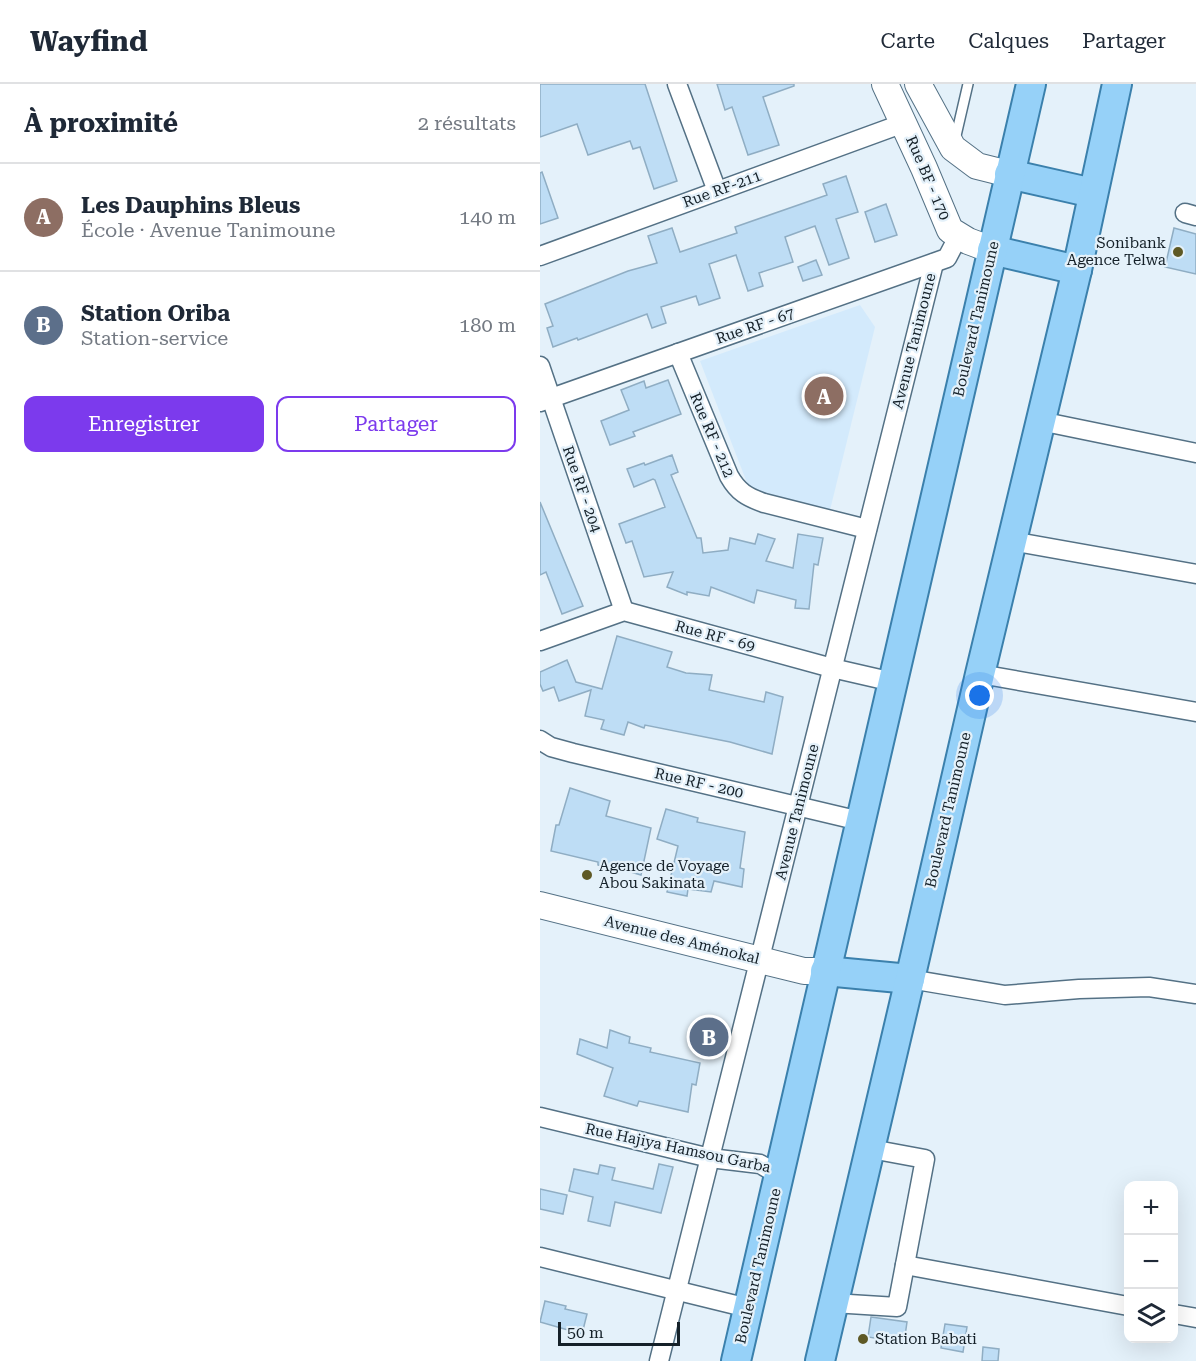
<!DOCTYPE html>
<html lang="fr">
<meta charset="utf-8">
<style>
:root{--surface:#fff;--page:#f6f6f7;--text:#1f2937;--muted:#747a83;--line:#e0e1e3;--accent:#7c3aed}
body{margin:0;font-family:"Roboto Serif",serif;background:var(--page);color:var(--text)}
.controls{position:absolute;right:18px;bottom:18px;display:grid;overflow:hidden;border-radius:12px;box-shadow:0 6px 24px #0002}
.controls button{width:54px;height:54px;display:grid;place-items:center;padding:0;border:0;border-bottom:2px solid var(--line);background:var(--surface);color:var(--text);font:30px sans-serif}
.scale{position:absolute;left:18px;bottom:15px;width:122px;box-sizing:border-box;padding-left:6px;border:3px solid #152129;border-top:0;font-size:16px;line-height:21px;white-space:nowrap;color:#152129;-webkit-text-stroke:4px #e4f1fa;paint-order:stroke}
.you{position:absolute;left:440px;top:612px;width:21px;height:21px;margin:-15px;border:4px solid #fff;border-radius:50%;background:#1a73e8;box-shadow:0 0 0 9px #1a73e833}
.badge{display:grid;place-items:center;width:39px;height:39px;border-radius:50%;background:var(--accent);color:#fff;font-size:20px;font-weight:700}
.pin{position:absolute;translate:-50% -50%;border:3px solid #fff;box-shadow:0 2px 6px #0006}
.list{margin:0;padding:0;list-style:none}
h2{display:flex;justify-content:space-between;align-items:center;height:78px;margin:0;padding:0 24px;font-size:26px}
h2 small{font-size:20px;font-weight:400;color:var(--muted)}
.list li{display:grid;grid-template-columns:39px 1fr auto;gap:18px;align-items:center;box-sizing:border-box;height:108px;padding:0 24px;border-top:2px solid var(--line)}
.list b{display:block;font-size:22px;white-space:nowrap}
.list p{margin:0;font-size:20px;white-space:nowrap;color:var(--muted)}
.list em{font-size:20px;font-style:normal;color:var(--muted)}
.actions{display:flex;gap:12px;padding:18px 24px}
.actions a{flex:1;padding:14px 0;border:2px solid var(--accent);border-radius:12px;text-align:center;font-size:21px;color:var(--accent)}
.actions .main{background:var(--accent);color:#fff}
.icon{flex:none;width:33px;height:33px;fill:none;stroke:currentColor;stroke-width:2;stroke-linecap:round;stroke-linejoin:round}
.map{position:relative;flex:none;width:656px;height:1277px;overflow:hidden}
header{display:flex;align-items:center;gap:36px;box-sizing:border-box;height:84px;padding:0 30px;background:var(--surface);border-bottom:2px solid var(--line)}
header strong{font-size:28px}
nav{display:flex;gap:33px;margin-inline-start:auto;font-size:21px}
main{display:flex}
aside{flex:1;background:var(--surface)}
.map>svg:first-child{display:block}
</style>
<header>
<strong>Wayfind</strong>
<nav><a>Carte</a><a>Calques</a><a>Partager</a></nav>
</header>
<main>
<aside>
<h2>À proximité<small>2 résultats</small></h2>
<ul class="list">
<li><span class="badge" style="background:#8d6e63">A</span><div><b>Les Dauphins Bleus</b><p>École · Avenue Tanimoune</p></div><em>140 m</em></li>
<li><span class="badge" style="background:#5c6f8a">B</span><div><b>Station Oriba</b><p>Station-service</p></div><em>180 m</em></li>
</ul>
<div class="actions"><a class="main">Enregistrer</a><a>Partager</a></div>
</aside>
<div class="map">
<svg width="656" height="1277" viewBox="0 0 656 1277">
<rect width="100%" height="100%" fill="#e4f1fa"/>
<path fill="#d3eafc" d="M 320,221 L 335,243 L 290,426 L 209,404 L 160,277 Z"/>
<g fill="#beddf5" stroke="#8fadc3" stroke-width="1.5">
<path d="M 0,0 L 105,0 L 137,97 L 114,105 L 100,63 L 93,65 L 90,57 L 48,71 L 37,40 L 0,53 Z"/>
<path d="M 177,0 L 254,0 L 254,2 L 223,13 L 239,61 L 208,71 L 192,23 L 185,26 Z"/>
<path d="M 2,88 L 18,134 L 0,140 L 0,89 Z"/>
<path d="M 306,92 L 318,128 L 296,135 L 309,174 L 289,181 L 275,142 L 245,153 L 253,178 L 219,189 L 223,202 L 208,207 L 196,171 L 169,180 L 180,214 L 159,221 L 156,212 L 121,223 L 126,239 L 112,244 L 107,230 L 38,256 L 37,254 L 13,263 L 7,244 L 13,242 L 5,220 L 88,187 L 117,179 L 108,152 L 132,144 L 140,168 L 197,149 L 195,143 L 287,111 L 283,100 Z"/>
<path d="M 346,120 L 357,151 L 335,158 L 325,128 Z"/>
<path d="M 634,144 L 656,150 L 656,190 L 625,183 Z"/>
<path d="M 276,176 L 282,191 L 263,197 L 258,183 Z"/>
<path d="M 128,296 L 141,330 L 93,348 L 95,352 L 70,361 L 61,337 L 89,326 L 81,306 L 104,297 L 106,304 Z"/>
<path d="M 132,371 L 138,388 L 131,391 L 157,454 L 161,454 L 163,469 L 188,466 L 190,454 L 215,460 L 218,450 L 235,455 L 226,477 L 253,484 L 258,450 L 283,454 L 278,481 L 274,480 L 269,525 L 255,524 L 256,516 L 217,506 L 214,519 L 171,503 L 169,512 L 147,508 L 147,511 L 127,503 L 133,488 L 104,493 L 92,457 L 86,459 L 79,440 L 125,423 L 115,396 L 113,395 L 94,403 L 87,385 L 104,379 L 105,381 Z"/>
<path d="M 0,418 L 43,522 L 22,530 L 6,488 L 0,491 Z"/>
<path d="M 77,552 L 132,568 L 127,583 L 146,589 L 172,591 L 169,606 L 224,618 L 226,608 L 243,613 L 232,670 L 190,658 L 105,641 L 104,644 L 88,638 L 84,651 L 61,645 L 64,636 L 45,632 L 51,606 L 19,617 L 14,603 L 3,607 L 0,600 L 0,588 L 27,576 L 36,598 L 62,605 Z"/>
<path d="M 30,704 L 70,717 L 66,732 L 111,744 L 101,791 L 77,784 L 77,787 L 58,781 L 58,778 L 11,767 L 16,741 L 19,741 Z"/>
<path d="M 126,725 L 158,734 L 157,738 L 205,748 L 200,784 L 204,785 L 202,803 L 174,797 L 171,808 L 148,805 L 147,812 L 127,808 L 138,762 L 117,755 Z"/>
<path d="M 164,942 L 190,949 L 185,968 L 159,962 Z"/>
<path d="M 70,946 L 90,953 L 89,959 L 111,964 L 110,968 L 160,979 L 156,1001 L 152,1000 L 148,1028 L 99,1017 L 97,1022 L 64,1012 L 73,984 L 37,970 L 40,955 L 67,964 Z"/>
<path d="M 119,1080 L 133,1083 L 121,1129 L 75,1118 L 70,1142 L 48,1137 L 53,1113 L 29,1107 L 34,1085 L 58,1090 L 60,1081 L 75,1084 L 72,1096 L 113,1105 Z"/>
<path d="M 0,1105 L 27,1111 L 23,1130 L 0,1125 Z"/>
<path d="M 5,1217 L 26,1222 L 25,1225 L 47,1230 L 42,1250 L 0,1238 Z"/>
<path d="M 331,1233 L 367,1238 L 364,1259 L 328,1253 Z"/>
<path d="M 405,1240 L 427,1243 L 423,1268 L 401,1264 Z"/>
<path d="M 443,1263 L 459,1265 L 458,1277 L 442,1277 Z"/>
</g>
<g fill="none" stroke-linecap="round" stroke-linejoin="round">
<g stroke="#547185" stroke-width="12">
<path id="lane" d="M 415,56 L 428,0"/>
</g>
<g stroke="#547185" stroke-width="21">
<g id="street">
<path d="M 137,0 L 177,107"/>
<path d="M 645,129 L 656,132"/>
<path d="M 0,172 L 364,39"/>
<path d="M 138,269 L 189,392 C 198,408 207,413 224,419 L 327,445"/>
<path d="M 0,282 L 84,527"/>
<path d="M 0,318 L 407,174 L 418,153"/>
<path d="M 500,337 L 656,369"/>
<path d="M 471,457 L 656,490"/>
<path d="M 0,557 L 84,527 L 292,584 L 353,598"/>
<path d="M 440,590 L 656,628"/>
<path d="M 0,656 L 11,663 L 33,669 L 320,737"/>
<path d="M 370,895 L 465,911 L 539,905 L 609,903 L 656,910"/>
<path d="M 0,1033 L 170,1074 L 220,1080 L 234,1088 L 241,1083"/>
<path d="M 0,1173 L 208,1224"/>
<path d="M 365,1181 L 588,1222"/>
<path d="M 293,1219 L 357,1223 L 385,1075 L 331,1065"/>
<path d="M 634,1230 L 656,1234"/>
<path d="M 119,1277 L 394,179"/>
</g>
</g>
<g stroke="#547185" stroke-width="28">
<g id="secondary">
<path d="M 345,0 L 384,84 L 410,146 L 428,157 L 452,166"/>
<path d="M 378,0 L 413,64 L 437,82 L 469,90"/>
<path d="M 0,821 L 264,887 L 285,887"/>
</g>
</g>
<g stroke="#3b80ac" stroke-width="32">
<g id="primary">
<path d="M 469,90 L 553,109"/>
<path d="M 452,166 L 537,186"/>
<path d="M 285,887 L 370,895"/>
<path d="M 196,1277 L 491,0"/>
<path d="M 280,1277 L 370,895 L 440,590 L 537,186 L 577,0"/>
</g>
</g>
<use href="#lane" stroke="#fff" stroke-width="9"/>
<use href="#street" stroke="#fff" stroke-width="18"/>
<use href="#secondary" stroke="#fff" stroke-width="26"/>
<use href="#primary" stroke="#96d1f8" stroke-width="28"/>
</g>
<g fill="#5e5925" stroke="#e4f1fa" stroke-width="2">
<circle cx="638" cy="168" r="6"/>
<circle cx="47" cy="791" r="6"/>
<circle cx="323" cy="1255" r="6"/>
</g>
<g text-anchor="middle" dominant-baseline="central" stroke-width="4.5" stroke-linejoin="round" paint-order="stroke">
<g font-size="15" fill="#152129" stroke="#e4f1fa">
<text transform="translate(388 94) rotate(67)">Rue BF - 170</text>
<text transform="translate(182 105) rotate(-20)">Rue RF-211</text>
<text transform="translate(436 235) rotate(-77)">Boulevard Tanimoune</text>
<text transform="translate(215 242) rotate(-19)">Rue RF - 67</text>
<text transform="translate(374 257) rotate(-76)">Avenue Tanimoune</text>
<text transform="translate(172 351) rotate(67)">Rue RF - 212</text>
<text transform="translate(42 405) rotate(71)">Rue RF - 204</text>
<text transform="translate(175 552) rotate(15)">Rue RF - 69</text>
<text transform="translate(159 699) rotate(13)">Rue RF - 200</text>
<text transform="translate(408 726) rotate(-77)">Boulevard Tanimoune</text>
<text transform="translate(257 728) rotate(-76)">Avenue Tanimoune</text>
<text transform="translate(142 856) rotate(14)">Avenue des Aménokal</text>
<text transform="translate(138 1064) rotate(12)">Rue Hajiya Hamsou Garba</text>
<text transform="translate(218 1182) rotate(-77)">Boulevard Tanimoune</text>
</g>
<g font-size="15" fill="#152129" stroke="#e4f1fa" text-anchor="start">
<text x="626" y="159" text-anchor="end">Sonibank<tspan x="626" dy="17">Agence Telwa</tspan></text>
<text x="59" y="782">Agence de Voyage<tspan x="59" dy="17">Abou Sakinata</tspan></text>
<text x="335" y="1255">Station Babati</text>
</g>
</g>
</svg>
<div class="controls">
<button>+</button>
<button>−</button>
<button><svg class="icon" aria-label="layers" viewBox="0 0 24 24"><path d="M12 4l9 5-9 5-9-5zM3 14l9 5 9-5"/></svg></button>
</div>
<div class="scale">50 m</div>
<div class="you"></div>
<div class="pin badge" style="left:284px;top:312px;background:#8d6e63">A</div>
<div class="pin badge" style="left:169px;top:953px;background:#5c6f8a">B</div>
</div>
</main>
